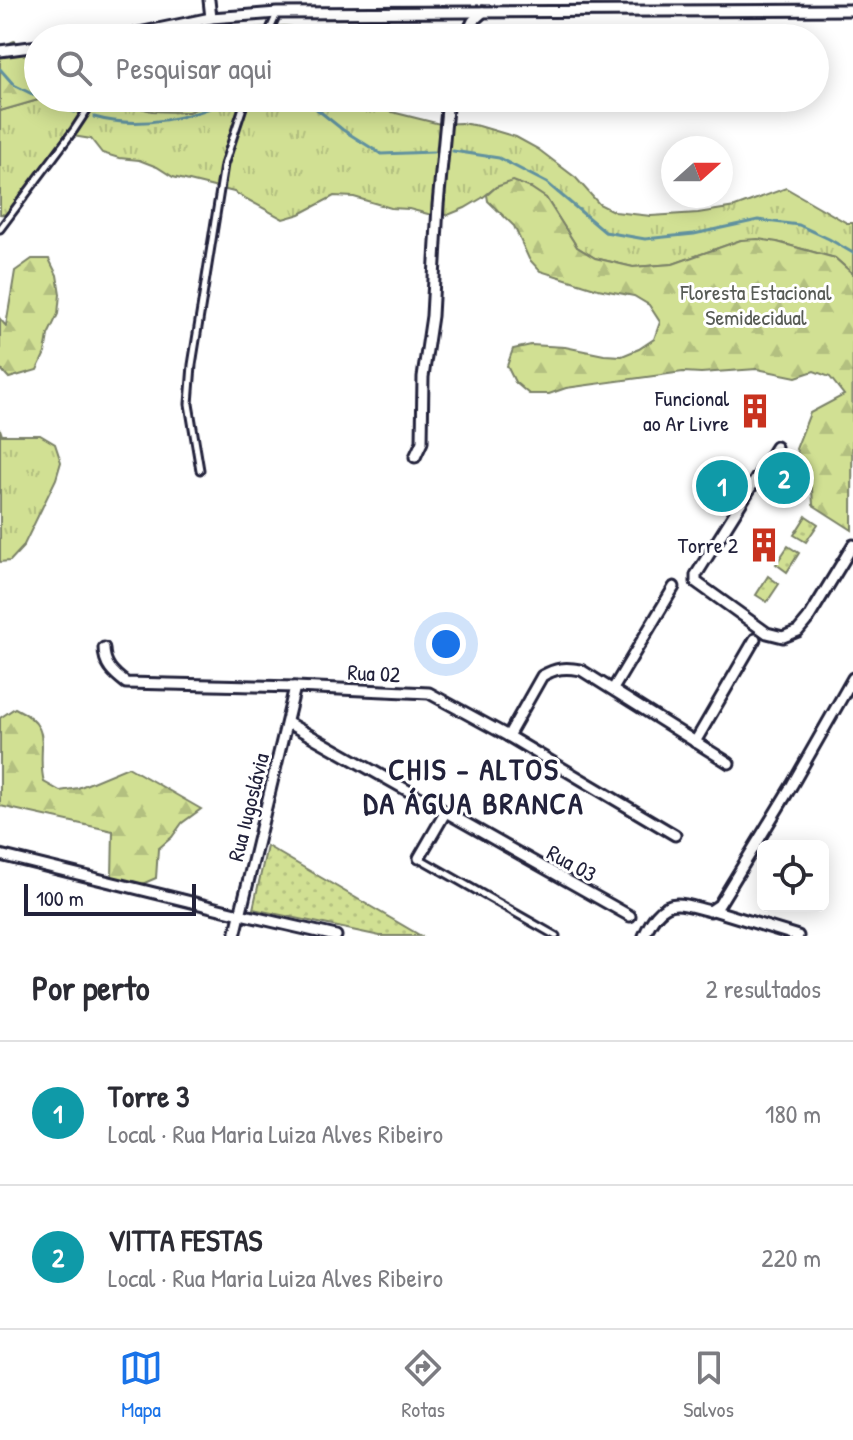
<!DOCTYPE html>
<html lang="pt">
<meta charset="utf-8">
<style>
:root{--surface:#fff;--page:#f7f7f7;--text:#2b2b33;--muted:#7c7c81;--line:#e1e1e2;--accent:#1a73e8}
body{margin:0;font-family:"Patrick Hand",sans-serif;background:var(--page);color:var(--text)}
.controls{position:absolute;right:24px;bottom:24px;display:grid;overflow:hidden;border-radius:12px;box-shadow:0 4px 20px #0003}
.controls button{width:72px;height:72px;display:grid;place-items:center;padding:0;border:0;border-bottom:2px solid var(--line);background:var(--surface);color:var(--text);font:40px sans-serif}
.compass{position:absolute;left:661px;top:136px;width:72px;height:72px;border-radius:50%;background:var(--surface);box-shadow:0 4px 20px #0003;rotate:69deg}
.scale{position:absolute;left:24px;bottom:20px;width:172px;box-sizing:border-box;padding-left:8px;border:4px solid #22223b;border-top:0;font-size:22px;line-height:28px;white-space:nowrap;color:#22223b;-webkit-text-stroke:6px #fff;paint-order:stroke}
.you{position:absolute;left:446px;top:644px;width:28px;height:28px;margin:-20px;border:6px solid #fff;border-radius:50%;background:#1a73e8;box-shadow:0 0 0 12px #1a73e833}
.badge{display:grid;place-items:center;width:52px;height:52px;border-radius:50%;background:var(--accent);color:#fff;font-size:26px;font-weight:700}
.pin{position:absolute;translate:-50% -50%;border:4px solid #fff;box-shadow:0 2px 8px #0006}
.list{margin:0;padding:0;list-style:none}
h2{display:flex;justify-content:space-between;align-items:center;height:104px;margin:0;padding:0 32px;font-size:34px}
h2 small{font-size:26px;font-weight:400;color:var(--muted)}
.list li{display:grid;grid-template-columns:52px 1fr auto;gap:24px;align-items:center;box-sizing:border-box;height:144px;padding:0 32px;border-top:2px solid var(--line)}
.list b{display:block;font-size:30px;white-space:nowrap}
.list p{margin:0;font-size:26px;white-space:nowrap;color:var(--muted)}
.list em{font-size:26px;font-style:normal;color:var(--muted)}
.icon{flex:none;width:44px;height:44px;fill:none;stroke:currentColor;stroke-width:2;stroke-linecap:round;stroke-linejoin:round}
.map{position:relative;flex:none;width:853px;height:936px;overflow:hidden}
.search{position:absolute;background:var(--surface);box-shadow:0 4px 20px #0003;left:24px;right:24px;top:24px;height:88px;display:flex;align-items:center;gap:20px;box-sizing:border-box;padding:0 28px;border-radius:44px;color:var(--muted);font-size:30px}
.sheet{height:392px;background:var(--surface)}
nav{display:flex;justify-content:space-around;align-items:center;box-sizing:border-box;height:112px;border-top:2px solid var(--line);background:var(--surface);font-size:22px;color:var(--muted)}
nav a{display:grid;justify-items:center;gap:4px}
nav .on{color:var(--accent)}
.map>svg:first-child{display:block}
</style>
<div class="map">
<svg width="853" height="936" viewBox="0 0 853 936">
<defs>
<pattern id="grass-tufts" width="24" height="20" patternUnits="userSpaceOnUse" patternTransform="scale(2)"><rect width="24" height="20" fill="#d1e093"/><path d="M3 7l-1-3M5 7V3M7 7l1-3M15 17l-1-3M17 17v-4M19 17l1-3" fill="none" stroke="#b3c080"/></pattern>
<pattern id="forest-firs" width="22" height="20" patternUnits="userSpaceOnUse" patternTransform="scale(2)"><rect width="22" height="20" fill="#d1e093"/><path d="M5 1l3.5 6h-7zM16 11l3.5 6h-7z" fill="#b3c080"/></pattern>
<pattern id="park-dots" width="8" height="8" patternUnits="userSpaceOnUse" patternTransform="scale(2)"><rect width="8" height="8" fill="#d1e093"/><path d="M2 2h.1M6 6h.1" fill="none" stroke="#b3c080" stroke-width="1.8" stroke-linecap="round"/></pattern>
</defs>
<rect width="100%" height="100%" fill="#fff"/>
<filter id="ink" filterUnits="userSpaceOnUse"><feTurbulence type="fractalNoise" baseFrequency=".0125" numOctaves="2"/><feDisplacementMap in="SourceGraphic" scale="16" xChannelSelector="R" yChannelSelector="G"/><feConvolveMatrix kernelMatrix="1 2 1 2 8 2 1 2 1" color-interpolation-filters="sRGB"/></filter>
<g filter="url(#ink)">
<g fill="url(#grass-tufts)" stroke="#7a8167" stroke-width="2">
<path d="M 284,26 L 321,30 L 337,38 L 248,38 L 242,29 Z"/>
<path d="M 221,98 L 366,98 L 372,107 L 440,124 L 461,123 L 479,126 L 516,137 L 538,149 L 576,178 L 599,204 L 615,212 L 651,216 L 698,213 L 735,207 L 786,188 L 847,223 L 853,223 L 853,274 L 835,258 L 777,242 L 741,240 L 673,264 L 633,267 L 595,258 L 577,247 L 546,198 L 496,187 L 482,198 L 465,208 L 448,215 L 428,214 L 409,209 L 391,208 L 354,197 L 334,196 L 300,214 L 283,219 L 234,192 L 173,177 L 157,167 L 139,160 L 119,158 L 102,153 L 91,139 L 73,136 L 9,215 L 0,214 L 0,111 L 38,100 L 57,99 L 133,106 L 152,111 L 188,112 Z"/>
<path d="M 0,429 L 2,435 L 40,435 L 55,444 L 61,462 L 56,479 L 23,547 L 10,561 L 0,562 Z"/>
</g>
<g fill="url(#forest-firs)" stroke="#7a8167" stroke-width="2">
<path d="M 242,29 L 248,38 L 195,38 Z"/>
<path d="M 14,41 L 38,50 L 38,98 L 221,98 L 188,112 L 153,111 L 133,106 L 57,99 L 38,100 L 0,111 L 0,47 Z"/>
<path d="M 513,181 L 531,188 L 546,198 L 577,247 L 595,258 L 633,267 L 673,264 L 741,240 L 758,239 L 777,242 L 835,258 L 853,274 L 852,530 L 813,505 L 812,489 L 800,473 L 803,464 L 796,449 L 810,413 L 844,395 L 830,377 L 814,371 L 796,377 L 757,369 L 701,373 L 683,372 L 566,388 L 549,394 L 529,394 L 515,382 L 507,366 L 513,349 L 531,345 L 565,347 L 604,355 L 622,356 L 639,349 L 654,339 L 660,322 L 649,305 L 634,296 L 598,289 L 540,271 L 529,259 L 514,226 L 488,201 L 487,195 L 496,187 Z"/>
<path d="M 32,259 L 49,259 L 57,275 L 60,294 L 58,314 L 48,335 L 45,353 L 37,370 L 9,378 L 0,368 L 0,319 L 6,326 L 15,271 Z"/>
<path d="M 15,708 C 57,728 35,748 44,782 L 60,791 L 78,788 L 128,767 L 201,809 L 182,823 L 172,837 L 158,849 L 156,878 L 140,885 L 112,877 L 113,831 L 0,806 L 0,718 Z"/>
</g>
<g fill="url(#park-dots)" stroke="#7a8167" stroke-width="2">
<path d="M 806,516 L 818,524 L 806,542 L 794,535 Z"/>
<path d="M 788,546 L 799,553 L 787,572 L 776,564 Z"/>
<path d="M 768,576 L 779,584 L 767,602 L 756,595 Z"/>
<path d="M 267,846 L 421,936 L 380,936 L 253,909 Z"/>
</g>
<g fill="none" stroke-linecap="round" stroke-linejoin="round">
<g stroke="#60919f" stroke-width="3">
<path d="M 0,69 L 14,85 L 38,97"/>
<path d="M 41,98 L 75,112"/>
<path d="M 303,98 L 343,130 L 381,154 L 433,152"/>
<path d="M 94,117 C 140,130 192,118 235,98"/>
<path d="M 453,151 L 499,158 L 547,183 L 605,232 L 645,239 L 694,234 L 758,220 L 799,225 L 829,239 L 853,253"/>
</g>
<g stroke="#22223b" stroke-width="11">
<g id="service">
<path d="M 266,38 L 277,14"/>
<path d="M 0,229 L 74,130 L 95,98"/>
<path d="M 200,470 L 189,404 L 192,365 L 224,165 L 246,98"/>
<path d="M 419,858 L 556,936"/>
</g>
</g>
<g stroke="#22223b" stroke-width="15">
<g id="minor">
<path d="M 209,0 L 211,18"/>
<path d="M 102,38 L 129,35 L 211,18 L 277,13 L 853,10"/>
<path d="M 465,38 L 473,21 L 483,12"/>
<path d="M 0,51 L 38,46"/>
<path d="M 776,447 L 696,575 L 696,582 L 767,633 L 783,637 L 798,631 L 808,619 L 853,545"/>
<path d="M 415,457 L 422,442 L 423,377 L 432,316 L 438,205 L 448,98"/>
<path d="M 104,648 C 104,665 113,673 126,683 L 295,687 L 429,693 L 508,736 L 675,835"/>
<path d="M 613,689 L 674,587"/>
<path d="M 288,723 L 630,916"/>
<path d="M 508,736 L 542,676 C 556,668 565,667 581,670 L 729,763"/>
<path d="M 695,742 L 755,639"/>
<path d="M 0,855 L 240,914 L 336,936"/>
<path d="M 419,858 L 445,813"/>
<path d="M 713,910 L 798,936"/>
<path d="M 235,936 L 295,687"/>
<path d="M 644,936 C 650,923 660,904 677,904 C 687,904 700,909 710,911 L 719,905 L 792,785 L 853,678"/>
</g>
</g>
<use href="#service" stroke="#fff" stroke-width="5"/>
<use href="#minor" stroke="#fff" stroke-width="9"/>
</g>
</g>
<defs>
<g id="building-bare" transform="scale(2.76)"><path d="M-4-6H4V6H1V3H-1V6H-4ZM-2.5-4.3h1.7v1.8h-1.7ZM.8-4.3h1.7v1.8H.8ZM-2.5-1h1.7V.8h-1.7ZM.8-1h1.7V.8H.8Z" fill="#c8321e" stroke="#fff" stroke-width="2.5" paint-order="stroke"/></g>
</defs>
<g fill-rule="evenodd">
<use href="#building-bare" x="755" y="411"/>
<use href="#building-bare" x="764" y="545"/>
</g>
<g text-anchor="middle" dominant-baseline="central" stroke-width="6" stroke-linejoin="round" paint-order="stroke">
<g font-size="22" fill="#575b55" stroke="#fff">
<text x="756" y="292">Floresta Estacional<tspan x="756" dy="25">Semidecidual</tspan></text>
</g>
<g font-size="22" fill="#22223b" stroke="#fff" text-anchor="end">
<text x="729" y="398">Funcional<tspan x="729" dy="25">ao Ar Livre</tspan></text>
<text x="738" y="545">Torre 2</text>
</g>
<g font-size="22" fill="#22223b" stroke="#fff">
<text transform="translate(374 673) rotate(3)">Rua 02</text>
<text transform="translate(248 807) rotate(-76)">Rua Iugoslávia</text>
<text transform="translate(572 863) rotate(29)">Rua 03</text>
</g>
<g font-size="30" font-weight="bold" letter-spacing="2" fill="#22223b" stroke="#fff">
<text x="474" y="769">CHIS - ALTOS<tspan x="474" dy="34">DA ÁGUA BRANCA</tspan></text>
</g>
</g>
</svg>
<div class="controls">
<button><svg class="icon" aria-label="locate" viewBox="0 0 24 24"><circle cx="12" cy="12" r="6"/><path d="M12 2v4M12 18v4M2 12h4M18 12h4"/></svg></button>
</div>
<svg class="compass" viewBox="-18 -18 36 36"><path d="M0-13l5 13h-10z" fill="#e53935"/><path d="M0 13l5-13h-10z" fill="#7c7c81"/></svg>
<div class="scale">100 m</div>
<div class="you"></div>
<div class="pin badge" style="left:722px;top:486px;background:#0f9aa8">1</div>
<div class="pin badge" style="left:784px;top:478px;background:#0f9aa8">2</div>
<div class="search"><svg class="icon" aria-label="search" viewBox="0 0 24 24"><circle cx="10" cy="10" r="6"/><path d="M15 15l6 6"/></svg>Pesquisar aqui</div>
</div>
<section class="sheet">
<h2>Por perto<small>2 resultados</small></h2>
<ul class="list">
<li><span class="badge" style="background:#0f9aa8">1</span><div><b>Torre 3</b><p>Local · Rua Maria Luiza Alves Ribeiro</p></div><em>180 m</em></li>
<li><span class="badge" style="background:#0f9aa8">2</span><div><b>VITTA FESTAS</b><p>Local · Rua Maria Luiza Alves Ribeiro</p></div><em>220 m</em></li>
</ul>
</section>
<nav>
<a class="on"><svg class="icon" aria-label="map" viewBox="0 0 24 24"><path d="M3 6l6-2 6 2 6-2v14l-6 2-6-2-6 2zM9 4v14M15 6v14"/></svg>Mapa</a>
<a><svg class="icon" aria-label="directions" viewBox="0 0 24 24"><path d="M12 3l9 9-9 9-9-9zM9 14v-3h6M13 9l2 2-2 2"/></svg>Rotas</a>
<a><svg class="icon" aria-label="saved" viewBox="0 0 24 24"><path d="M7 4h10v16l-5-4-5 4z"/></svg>Salvos</a>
</nav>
